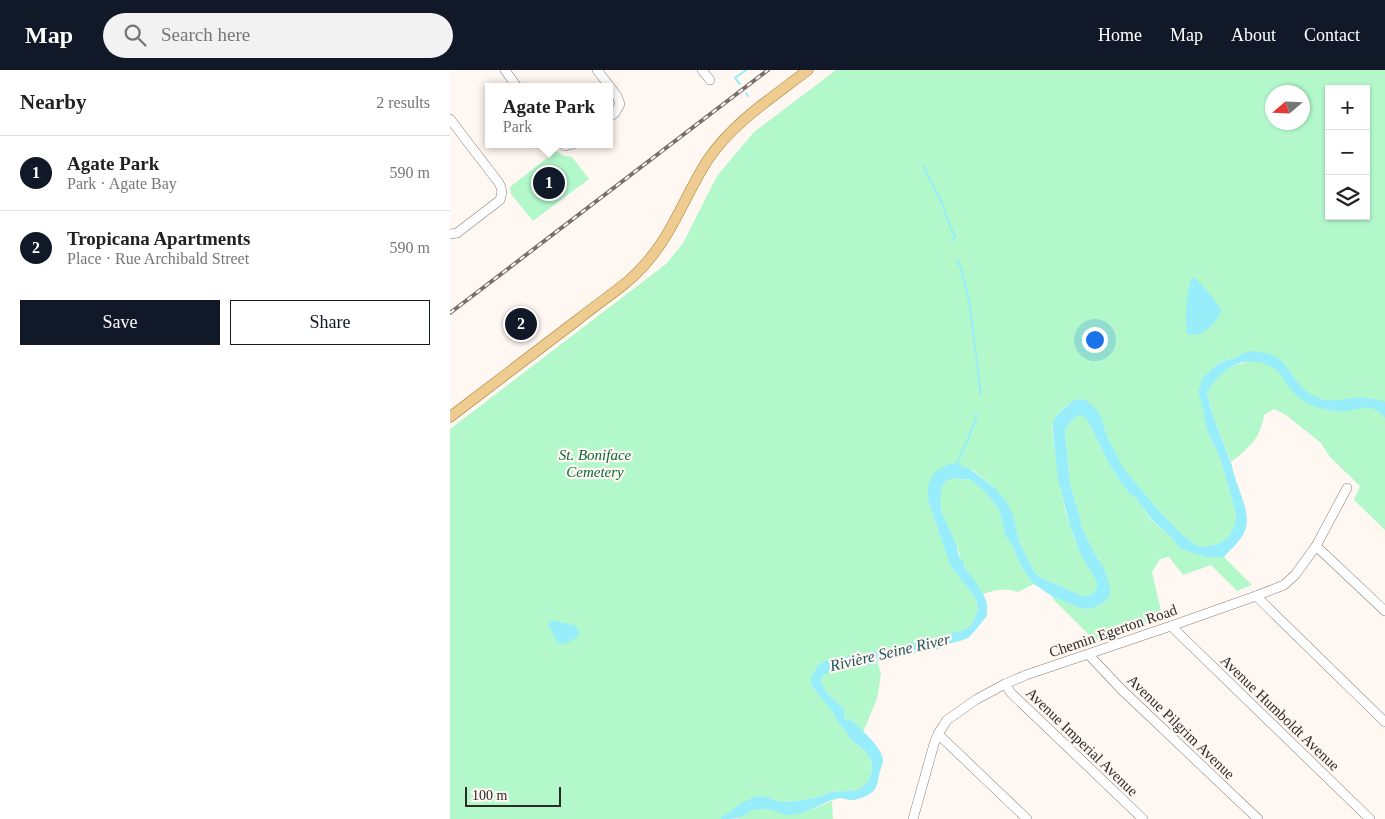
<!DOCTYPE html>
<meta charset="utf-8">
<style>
:root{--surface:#fff;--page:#f2f2f2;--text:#222;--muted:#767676;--line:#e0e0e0;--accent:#111827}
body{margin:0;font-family:Georgia,serif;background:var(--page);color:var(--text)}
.controls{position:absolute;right:15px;top:15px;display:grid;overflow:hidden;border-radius:0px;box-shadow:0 1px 4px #0004}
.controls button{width:45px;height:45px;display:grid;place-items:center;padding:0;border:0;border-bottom:1px solid var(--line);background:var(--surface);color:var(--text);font:25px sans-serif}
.compass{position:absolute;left:815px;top:15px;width:45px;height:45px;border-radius:50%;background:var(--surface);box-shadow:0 1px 4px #0004;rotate:251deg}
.scale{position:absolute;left:15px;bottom:12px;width:96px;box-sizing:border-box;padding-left:5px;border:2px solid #2d2a28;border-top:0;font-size:14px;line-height:18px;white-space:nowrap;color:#2d2a28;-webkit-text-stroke:4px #fff7f1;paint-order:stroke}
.you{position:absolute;left:644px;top:269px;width:18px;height:18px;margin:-12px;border:4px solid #fff;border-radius:50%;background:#1a73e8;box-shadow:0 0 0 8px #1a73e833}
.badge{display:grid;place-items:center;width:32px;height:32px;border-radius:50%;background:var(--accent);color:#fff;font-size:16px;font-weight:700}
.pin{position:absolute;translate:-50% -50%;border:2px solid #fff;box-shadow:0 1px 5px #0006}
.popup{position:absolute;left:35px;top:13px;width:128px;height:65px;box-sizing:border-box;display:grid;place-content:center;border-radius:0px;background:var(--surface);filter:drop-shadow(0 1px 4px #0005);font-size:16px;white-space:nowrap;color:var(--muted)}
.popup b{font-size:19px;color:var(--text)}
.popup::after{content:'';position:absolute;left:50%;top:100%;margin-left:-10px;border:10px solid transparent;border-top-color:var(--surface)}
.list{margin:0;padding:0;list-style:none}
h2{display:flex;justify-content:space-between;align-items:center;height:65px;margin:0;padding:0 20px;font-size:21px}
h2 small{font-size:16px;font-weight:400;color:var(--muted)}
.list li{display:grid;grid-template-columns:32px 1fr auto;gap:15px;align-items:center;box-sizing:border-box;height:75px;padding:0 20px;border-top:1px solid var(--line)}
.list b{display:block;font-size:19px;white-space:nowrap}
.list p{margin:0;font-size:16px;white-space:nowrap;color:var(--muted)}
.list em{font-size:16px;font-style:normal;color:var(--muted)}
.actions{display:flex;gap:10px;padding:15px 20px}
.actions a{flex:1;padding:11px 0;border:1px solid var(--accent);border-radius:0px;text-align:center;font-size:18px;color:var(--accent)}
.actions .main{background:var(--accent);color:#fff}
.icon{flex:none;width:28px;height:28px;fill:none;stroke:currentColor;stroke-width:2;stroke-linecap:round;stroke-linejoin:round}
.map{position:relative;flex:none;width:935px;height:749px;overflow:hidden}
header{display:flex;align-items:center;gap:30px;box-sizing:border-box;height:70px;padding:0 25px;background:var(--accent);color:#fff}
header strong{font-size:24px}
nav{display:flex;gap:28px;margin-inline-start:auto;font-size:18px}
.search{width:350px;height:45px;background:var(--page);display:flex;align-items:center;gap:12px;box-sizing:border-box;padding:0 18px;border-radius:28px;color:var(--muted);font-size:19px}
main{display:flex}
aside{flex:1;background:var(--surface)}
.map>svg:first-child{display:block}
</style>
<header>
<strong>Map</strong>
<div class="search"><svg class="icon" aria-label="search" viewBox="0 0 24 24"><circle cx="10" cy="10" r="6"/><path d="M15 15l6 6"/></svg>Search here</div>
<nav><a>Home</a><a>Map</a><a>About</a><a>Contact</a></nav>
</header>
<main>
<aside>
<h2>Nearby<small>2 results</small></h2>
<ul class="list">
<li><span class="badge">1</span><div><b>Agate Park</b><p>Park · Agate Bay</p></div><em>590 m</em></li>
<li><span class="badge">2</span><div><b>Tropicana Apartments</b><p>Place · Rue Archibald Street</p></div><em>590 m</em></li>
</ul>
<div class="actions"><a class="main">Save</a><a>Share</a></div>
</aside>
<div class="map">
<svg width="935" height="749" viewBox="0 0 935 749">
<rect width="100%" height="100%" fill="#fff7f1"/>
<g fill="#b2f8cb" fill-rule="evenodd">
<path d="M 386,0 L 935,0 L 935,460 L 904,430 L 910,416 L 880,387 L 871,373 L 836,345 L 824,339 L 814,345 C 810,369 800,377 781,392 L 762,343 L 757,322 C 764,309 781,292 796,293 L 786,288 L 776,290 L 768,294 L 752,308 L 750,318 L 756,358 L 771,391 L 786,444 L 785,454 L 779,467 L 768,474 L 752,477 L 746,475 L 733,465 L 711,443 L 674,399 L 658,368 L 651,347 L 630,329 C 620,332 605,343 603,354 C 601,363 604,373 605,381 C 609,416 616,454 632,486 C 636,494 648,506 647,516 C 646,524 640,527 633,526 L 592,508 L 585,503 L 570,474 L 563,445 L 546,419 L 524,401 L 519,398 L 513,397 L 507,394 L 478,430 L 500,495 L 526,529 L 528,540 L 521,555 L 514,560 L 484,568 L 474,569 L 464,573 L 444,579 L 387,588 L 361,615 L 378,635 L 383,643 L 387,651 L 396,662 L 400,669 L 415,681 L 421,689 L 422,696 L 420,709 L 409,720 L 381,722 L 369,727 L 347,731 L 333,732 L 312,726 L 290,734 L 278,743 L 271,747 L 271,749 L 0,749 L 0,359 L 216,194 L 233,173 L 267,106 L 304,62 ZM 879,19 L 916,19 L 916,146 L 879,146 ZM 822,22 L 852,22 L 852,52 L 822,52 Z"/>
<path d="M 106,81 L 114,86 L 122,87 L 139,109 L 83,151 L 61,124 L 60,117 Z"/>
<path d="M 629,345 L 631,345 L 638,351 L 659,394 L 673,415 L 678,422 L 689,430 L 688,433 L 691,435 L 700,449 L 720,466 L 730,477 L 756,487 L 774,487 L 802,515 L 787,521 L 761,495 L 733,505 L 719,487 L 710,489 L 702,502 L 711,541 L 712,548 L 647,573 L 602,528 L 603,527 C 621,534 644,547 659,527 L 659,513 L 649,489 L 644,482 L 632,458 L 630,448 L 620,414 L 615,360 L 621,351 Z"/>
<path d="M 503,408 L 521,410 L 536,423 L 547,437 L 551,445 L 555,466 L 561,473 L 572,498 L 584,514 L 568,522 C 554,517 546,520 533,524 C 528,515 521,507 516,499 C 511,491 509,482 506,473 C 499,458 484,435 491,418 C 493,412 498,410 503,408 Z"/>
<path d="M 428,593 L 431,604 L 427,629 L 413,662 L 401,649 L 394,649 L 394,639 L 377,623 L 371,612 L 372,606 L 388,598 L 415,596 Z"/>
<path d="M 382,731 L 383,749 L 288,749 L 293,745 L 304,739 L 315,738 L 342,745 L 363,739 Z"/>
</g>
<g fill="#97edf9">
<path d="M 744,207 C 748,209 771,237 771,241 C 771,246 758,260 754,262 C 750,265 743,265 738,264 C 734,255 737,224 740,214 C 741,209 741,210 744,207 Z"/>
<path d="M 801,281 C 809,282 817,282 824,286 C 839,293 844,314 859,323 C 875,334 886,330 904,328 C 913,327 926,329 935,332 L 935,348 C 923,332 912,339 896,341 C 889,342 877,340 870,338 C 854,333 845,326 836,313 C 834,309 831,304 827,301 C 818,292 799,289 787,294 C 776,298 762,312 757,323 L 762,343 L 782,396 C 785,416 805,445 793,465 C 788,473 780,480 774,487 L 756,487 L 735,480 L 730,478 L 720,466 L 701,449 L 691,435 L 688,433 L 689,430 L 678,422 L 673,415 L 659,394 L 638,351 L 631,345 L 629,345 L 621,351 L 615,360 L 620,414 L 630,448 L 632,458 L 644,482 L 653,496 L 659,513 L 660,521 L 659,527 L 655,532 L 645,537 L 638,539 L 630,538 L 603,527 L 584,514 L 572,498 L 561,473 L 555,466 L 551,445 L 547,437 L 536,423 L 521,410 L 503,408 L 495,412 L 491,418 L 490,430 L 491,441 L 507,476 L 508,484 L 514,494 L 514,497 L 523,508 L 533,524 L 537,533 L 537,546 L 523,563 L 518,568 L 510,571 L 497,574 L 486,580 L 475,580 L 453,587 L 439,587 L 421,595 L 388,598 L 372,606 L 371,612 L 377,623 L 394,639 L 394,649 L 400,649 C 408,656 433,678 433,690 C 433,695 430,700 429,705 C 427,715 427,721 416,726 C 412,728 406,730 401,730 C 396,730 392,727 386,729 C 372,732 356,745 339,745 C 329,744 322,738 310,739 C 301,739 297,744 289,748 C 285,749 276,749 271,749 L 271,747 L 278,743 L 290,734 L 304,727 L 312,726 L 333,732 L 347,731 L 369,727 L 381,722 L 409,720 L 420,709 L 422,696 L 421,689 L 415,681 L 400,669 L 396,662 L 387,651 L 383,643 L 378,636 L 361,615 L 361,608 L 368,595 L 377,590 L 387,588 L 444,579 L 464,573 L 474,569 L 484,568 L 514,560 L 521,555 L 528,540 L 526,529 L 500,495 L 478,430 L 478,417 L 483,404 L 490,399 L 499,394 L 507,393 L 513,397 L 519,398 L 546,419 L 557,433 L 563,445 L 570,474 L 585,503 L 592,508 L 633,526 L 638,526 L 643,524 L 647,518 L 646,510 L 631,485 L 620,456 L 608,409 L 603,364 L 603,353 L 605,348 L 612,340 L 623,331 L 630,329 L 636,330 L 644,337 L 651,347 L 658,368 L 674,399 L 711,443 L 733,465 L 746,475 L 752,477 L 768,474 L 779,467 L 785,454 L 786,444 L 771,391 L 756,358 L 753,340 L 748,321 L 750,318 L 752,308 L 768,294 L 776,290 L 786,288 L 791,284 Z"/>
<path d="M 102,550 L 126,556 L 129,562 L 128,567 C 122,570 115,576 108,573 L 98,554 Z"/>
</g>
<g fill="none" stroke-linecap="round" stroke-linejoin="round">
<g stroke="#97edf9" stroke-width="2">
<path d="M 290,14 L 285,8 L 296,0"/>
<path d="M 296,23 L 298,26"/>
<path d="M 473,96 L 492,133 L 499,154 L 505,166 L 502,171"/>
<path d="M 507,190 L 511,198 L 520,236 L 531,325"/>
<path d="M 507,394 L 526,350 L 526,343"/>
</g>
<g stroke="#87807a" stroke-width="10">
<g id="minor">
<path d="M 55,0 L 67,17"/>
<path d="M 147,0 L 167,26 L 170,34 L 165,43 L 159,47"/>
<path d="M 252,0 L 260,10"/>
<path d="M 0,49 L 49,113 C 53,120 52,123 50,130 L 7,163 L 0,164"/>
<path d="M 113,74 L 115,76 L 123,74"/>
<path d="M 866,476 L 935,541"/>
<path d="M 806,526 L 935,652"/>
<path d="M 721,556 L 920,749"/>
<path d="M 638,584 L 671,619 L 808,749"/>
<path d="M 555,614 L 561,623 L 693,749"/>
<path d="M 488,664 L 577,749"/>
<path d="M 463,749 L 484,674 L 488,664 L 497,650 L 527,629 L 555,614 L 576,605 L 721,556 L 806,526 L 834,515 L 845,505 L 866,476 L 897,418"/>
</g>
</g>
<g stroke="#a37d39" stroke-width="11">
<path id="major" d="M 0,347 C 43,314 87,281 130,248 C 152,230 179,214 197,192 C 223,162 236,124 257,91 C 282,53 323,27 358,0"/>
</g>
<use href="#minor" stroke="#fff" stroke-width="9"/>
<use href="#major" stroke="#eecb8e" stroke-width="10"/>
<g stroke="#75706d" stroke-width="4">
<path id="rail" d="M 0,243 L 318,0"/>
</g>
<use href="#rail" stroke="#fff7f1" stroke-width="2" stroke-dasharray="5.5" stroke-linecap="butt"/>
</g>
<g text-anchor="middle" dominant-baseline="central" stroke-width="4.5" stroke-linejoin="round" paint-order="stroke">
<g font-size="15" font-style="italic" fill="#08683c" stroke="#fff7f1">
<text x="145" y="385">St. Boniface<tspan x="145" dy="17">Cemetery</tspan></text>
</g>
<g font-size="15" fill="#2d2a28" stroke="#fff7f1">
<text transform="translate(663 561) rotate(-19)">Chemin Egerton Road</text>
<text transform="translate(830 643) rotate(44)">Avenue Humboldt Avenue</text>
<text transform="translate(731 657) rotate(44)">Avenue Pilgrim Avenue</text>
<text transform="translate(632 672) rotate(44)">Avenue Imperial Avenue</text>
</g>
<g font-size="16" font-style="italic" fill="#24565d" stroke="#fff7f1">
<text transform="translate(440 582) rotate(-13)">Rivière Seine River</text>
</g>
</g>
</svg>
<div class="controls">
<button>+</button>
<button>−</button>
<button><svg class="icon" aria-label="layers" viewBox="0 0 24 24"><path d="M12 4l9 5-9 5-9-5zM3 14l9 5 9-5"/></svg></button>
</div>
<svg class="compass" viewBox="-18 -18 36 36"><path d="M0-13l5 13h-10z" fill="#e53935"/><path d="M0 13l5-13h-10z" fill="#767676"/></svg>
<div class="scale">100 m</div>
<div class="you"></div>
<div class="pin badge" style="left:99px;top:113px">1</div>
<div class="popup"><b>Agate Park</b>Park</div>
<div class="pin badge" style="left:71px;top:254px">2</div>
</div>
</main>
